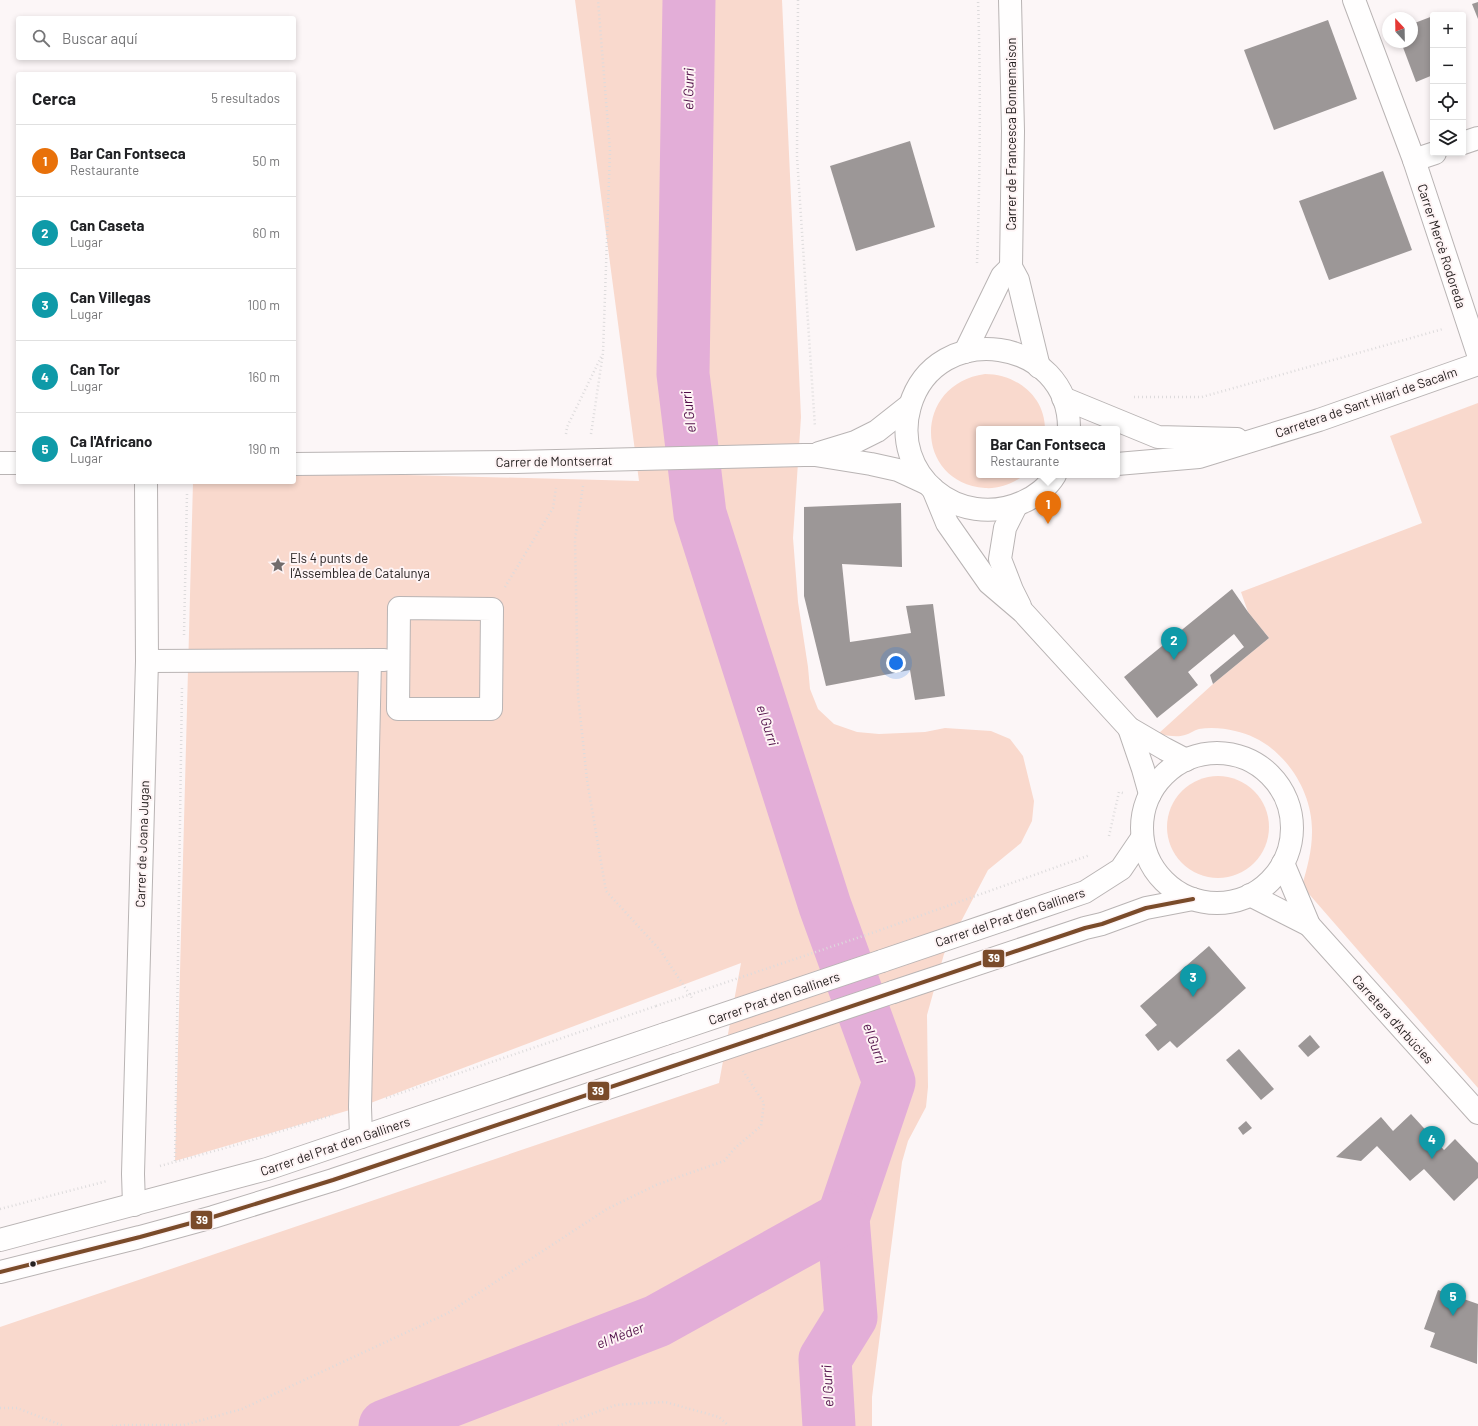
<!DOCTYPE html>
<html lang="es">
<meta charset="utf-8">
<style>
:root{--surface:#fff;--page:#f2f2f2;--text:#202124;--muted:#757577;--line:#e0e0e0;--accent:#2563eb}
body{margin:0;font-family:Barlow,sans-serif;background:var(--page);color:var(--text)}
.controls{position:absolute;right:12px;top:12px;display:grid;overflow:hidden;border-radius:4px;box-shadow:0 2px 6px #0003}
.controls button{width:36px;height:36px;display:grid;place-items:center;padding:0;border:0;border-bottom:1px solid var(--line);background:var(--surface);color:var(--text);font:20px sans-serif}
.compass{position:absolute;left:1382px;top:12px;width:36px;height:36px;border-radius:50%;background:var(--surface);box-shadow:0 2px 6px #0003;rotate:338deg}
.you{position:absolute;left:896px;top:663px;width:14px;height:14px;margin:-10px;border:3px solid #fff;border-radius:50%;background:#1a73e8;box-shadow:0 0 0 6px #1a73e833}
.badge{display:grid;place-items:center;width:26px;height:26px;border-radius:50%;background:var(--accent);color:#fff;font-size:13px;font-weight:700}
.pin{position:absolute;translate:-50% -33px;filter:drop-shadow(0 1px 2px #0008)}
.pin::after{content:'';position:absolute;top:21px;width:14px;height:12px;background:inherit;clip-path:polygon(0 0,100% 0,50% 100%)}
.popup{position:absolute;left:976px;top:426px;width:144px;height:52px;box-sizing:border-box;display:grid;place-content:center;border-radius:4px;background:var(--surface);filter:drop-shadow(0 1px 3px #0005);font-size:13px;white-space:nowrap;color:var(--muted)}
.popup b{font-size:15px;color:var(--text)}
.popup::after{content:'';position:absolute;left:50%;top:100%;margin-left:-8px;border:8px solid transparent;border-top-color:var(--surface)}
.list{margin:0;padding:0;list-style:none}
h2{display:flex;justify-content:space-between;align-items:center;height:52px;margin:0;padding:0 16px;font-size:17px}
h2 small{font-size:13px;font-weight:400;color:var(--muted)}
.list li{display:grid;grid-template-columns:26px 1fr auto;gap:12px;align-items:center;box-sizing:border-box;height:72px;padding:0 16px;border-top:1px solid var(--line)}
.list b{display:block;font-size:15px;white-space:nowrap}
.list p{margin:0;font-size:13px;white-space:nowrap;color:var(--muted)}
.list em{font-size:13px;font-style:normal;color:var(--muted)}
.icon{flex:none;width:22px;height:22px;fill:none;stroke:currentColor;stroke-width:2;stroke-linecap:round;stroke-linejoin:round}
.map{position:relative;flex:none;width:1478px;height:1426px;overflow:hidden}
.search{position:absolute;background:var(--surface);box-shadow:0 2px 6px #0003;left:16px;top:16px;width:280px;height:44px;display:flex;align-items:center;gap:10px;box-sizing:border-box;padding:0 14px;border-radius:4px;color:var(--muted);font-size:15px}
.panel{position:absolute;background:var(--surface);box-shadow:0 2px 6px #0003;left:16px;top:72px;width:280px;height:412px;border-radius:4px}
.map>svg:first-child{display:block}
</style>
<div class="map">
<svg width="1478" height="1426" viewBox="0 0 1478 1426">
<rect width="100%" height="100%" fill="#fcf6f7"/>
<g fill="#f9d9cd">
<path d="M 575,0 L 782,0 L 801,417 L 793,538 L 798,602 L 808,667 L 810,689 L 818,709 L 834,724 L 857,732 L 879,734 L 925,732 L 945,728 L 991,731 L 1010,739 L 1023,756 L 1034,801 L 1032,821 L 1021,843 L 988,870 L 944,954 L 927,1015 L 928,1087 L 926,1107 L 908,1141 L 902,1162 L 872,1397 L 872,1426 L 0,1426 L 0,1327 L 719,1083 L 741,963 L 360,1107 L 175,1161 L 193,482 L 294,482 L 294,472 L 639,481 Z"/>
<path d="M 985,374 C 1016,374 1045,396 1045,429 L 979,429 L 979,475 L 1024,475 C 1013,484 998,489 985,488 C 914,483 912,384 985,374 Z"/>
<path d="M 1478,403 L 1478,1088 L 1302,886 C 1307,868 1312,851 1312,832 C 1313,788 1280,740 1235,731 C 1224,728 1210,727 1199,729 C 1194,730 1190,734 1185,735 C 1176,738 1167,735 1158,734 L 1213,684 L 1269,638 L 1248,612 L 1241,592 L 1422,523 L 1390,436 Z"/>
<circle cx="1218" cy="827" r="51"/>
</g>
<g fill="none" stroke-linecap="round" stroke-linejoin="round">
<g stroke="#e3aed8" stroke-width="53">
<path d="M 689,0 L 683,374 L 700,514 L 825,906 L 889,1082 L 843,1218 L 851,1317 L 825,1359 L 829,1426"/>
<path d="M 385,1426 L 657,1321 L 843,1218"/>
</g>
</g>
<g fill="#9c9797">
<path d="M 1478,2 L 1478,19 L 1472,4 Z"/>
<path d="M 1433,16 L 1433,75 L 1416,82 L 1401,42 L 1412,42 L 1412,24 Z"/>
<path d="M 1328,20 L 1357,99 L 1274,130 L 1244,50 Z"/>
<path d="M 910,141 L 935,227 L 856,251 L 830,166 Z"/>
<path d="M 1383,171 L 1412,250 L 1329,280 L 1299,201 Z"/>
<path d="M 901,503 L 902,567 L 842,564 L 850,642 L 911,633 L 906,606 L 933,604 L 945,696 L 915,700 L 910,670 L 826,686 L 804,596 L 804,507 Z"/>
<path d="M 1232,589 L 1248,612 L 1269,638 L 1213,684 L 1210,675 L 1244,647 L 1234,634 L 1188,672 L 1198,685 L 1157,718 L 1124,677 Z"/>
<path d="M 1209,946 L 1246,988 L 1219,1012 L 1177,1048 L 1170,1041 L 1158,1051 L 1145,1035 L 1157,1025 L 1140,1006 Z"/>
<path d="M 1310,1035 L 1320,1047 L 1308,1057 L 1298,1046 Z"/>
<path d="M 1239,1049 L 1274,1089 L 1261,1100 L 1226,1060 Z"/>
<path d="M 1411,1114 L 1444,1150 L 1455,1139 L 1478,1163 L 1478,1178 L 1454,1201 L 1424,1169 L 1410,1181 L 1377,1146 L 1361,1161 L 1336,1157 L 1381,1117 L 1393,1131 Z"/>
<path d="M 1246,1121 L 1252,1128 L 1243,1135 L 1238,1128 Z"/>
<path d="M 1438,1290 L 1478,1304 L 1477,1364 L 1430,1347 L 1435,1333 L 1424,1329 Z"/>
</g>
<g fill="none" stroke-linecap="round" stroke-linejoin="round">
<g stroke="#b9b4b4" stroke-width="24">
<g id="minor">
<path d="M 1010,0 L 1013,131 L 1011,267 L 1018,280 L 1039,367"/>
<path d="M 1354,0 L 1414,160 L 1478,354"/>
<path d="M 1463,143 L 1478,138"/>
<path d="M 1414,160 L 1435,153"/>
<path d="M 965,352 L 1002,276 L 1011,267"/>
<path d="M 1063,398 L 1158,437 L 1237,439"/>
<path d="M 819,453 L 855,442 L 877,431 L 910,405"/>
<path d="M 804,455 L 815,455 L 871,464 L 898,470 L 926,483"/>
<path d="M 0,463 L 18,463"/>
<path d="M 294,464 L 515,462"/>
<path d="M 1117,464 L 1199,457 L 1319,420 L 1478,364"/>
<path d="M 1055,475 C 1048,487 1035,497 1023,502 C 959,531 890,475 910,406 C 936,318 1070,337 1069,429"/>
<path d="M 933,489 L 947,523 L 989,583 L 1023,612 L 1129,728 L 1165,749 L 1186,760"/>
<path d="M 1016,506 L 1005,528 L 1000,559 L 1012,590 L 1020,606"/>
<path d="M 399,608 L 492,609 L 491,709 L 398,709 Z"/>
<path d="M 147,661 L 384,660"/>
<path d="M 1129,728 L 1143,769 L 1150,794"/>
<circle cx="1217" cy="828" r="75"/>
<path d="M 1283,863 L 1309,925 L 1478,1113"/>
<path d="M 1250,895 L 1309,925"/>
<path d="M 882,961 L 1085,892 L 1121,869 L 1142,838"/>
<path d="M 893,992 L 1085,928 L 1102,924 L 1146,908 L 1193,899"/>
<path d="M 361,1137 L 360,1107 L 370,660"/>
<path d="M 134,1205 L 133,1174 L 147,661 L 146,482"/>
<path d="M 0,1240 L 267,1169 L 665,1034"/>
<path d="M 0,1272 L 140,1237 L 213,1217 L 333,1180 L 676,1065"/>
</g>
</g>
<g stroke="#dddbdc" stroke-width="2.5" stroke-dasharray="1 3" stroke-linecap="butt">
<path d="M 798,0 L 797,157 L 815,427"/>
<path d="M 977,263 C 980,175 981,88 978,0"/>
<path d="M 1134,397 L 1202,397 L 1443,329"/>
<path d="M 566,434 L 567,427 L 602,355"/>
<path d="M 591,434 L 603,353 L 610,151 L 598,0"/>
<path d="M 583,486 L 575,539 L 578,695 L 587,780 L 606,891 L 660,950 L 692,998"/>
<path d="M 505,587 L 553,508 L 556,488"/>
<path d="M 184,635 L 187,494"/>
<path d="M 1109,836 L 1119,792 L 1123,793"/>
<path d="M 872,933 L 1090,855"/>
<path d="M 386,1098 L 656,1006"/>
<path d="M 175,1161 L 182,686"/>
<path d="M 160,1166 L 236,1145 L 333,1115"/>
<path d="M 0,1209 L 107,1181"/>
<path d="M 0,1408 L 17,1408 L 64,1426"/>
<path d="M 112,1426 L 126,1425 L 184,1425 L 242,1409 L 448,1313 L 607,1209 L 656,1185 L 724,1161 L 735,1148 L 761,1126 L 764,1103 L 743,1071"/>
<path d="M 558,1426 L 616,1405 L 665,1402 L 719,1417 L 729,1426"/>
</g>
<use href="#minor" stroke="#fffefe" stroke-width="22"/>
<g stroke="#b9b4b4" stroke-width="24" stroke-linecap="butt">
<g id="minor-bridge">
<path d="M 515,462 L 804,455"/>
<path d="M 665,1034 L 882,961"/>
<path d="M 676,1065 L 893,992"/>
</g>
</g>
<path stroke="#dddbdc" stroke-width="2.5" stroke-dasharray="1 3" stroke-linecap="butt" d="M 656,1006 L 872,933"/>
<use href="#minor-bridge" stroke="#fffefe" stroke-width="22"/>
<g stroke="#fef4f5" stroke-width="7">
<path id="bus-1" d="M 0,1272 L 140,1237 L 213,1217 L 333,1180 L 1085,928 L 1102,924 L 1146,908 L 1193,899"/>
</g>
<use href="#bus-1" stroke="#7a4b2a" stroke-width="4"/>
</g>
<defs>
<g id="sight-bare" transform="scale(1.2)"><path d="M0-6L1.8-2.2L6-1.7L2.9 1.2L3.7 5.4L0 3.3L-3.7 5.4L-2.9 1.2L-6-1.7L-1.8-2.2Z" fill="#716c6c" stroke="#fef4f5" stroke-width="2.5" paint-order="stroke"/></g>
</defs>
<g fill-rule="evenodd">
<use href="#sight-bare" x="278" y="565"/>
</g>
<circle fill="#262121" stroke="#fef4f5" stroke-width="1.5" cx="33" cy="1264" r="3.5"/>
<g text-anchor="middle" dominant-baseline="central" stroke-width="4" stroke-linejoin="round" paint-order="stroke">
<g font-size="13" fill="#262121" stroke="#fef4f5">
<text transform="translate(1011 134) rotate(-90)">Carrer de Francesca Bonnemaison</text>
<text transform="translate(1442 246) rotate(72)">Carrer Mercè Rodoreda</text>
<text transform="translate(1366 402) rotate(-19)">Carretera de Sant Hilari de Sacalm</text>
<text transform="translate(554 461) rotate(-1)">Carrer de Montserrat</text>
<text transform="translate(142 844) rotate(-88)">Carrer de Joana Jugan</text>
<text transform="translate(1010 917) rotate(-19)">Carrer del Prat d'en Galliners</text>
<text transform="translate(774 998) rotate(-19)">Carrer Prat d'en Galliners</text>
<text transform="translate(1393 1019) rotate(48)">Carretera d'Arbúcies</text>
<text transform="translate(335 1146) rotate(-19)">Carrer del Prat d'en Galliners</text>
</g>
<g font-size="13" fill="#262121" stroke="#fef4f5" text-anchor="start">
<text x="290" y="558">Els 4 punts de<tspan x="290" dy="15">l’Assemblea de Catalunya</tspan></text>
</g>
<g font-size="14" font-style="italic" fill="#511049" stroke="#fef4f5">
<text transform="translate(688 89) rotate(-89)">el Gurri</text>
<text transform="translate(688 412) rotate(-97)">el Gurri</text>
<text transform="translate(768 725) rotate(72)">el Gurri</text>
<text transform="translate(875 1043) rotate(70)">el Gurri</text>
<text transform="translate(620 1335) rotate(-21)">el Mèder</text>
<text transform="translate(827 1386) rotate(-93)">el Gurri</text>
</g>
</g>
<g stroke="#fef4f5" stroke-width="1.5">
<rect x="982" y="949" width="23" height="19" rx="4" fill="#7a4b2a"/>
<rect x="587" y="1081" width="23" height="20" rx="4" fill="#7a4b2a"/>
<rect x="190" y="1210" width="23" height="20" rx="4" fill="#7a4b2a"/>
</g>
<g font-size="11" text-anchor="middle" font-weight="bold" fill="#fff">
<text x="994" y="962">39</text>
<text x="598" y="1095">39</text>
<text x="202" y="1224">39</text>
</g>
</svg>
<div class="controls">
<button>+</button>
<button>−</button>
<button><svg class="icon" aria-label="locate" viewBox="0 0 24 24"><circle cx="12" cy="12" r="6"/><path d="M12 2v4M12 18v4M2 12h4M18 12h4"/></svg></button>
<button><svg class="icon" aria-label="layers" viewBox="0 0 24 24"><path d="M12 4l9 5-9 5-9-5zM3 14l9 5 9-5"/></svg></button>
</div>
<svg class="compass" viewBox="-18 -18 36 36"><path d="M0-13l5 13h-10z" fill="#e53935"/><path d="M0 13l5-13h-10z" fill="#757577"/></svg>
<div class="you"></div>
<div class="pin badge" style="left:1048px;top:524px;background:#e8710a">1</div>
<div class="popup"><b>Bar Can Fontseca</b>Restaurante</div>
<div class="pin badge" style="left:1174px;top:660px;background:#0f9aa8">2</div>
<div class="pin badge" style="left:1193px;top:997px;background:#0f9aa8">3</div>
<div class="pin badge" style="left:1432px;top:1159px;background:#0f9aa8">4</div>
<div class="pin badge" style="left:1453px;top:1316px;background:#0f9aa8">5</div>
<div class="search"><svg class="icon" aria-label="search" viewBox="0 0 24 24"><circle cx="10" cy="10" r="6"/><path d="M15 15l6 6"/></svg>Buscar aquí</div>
<section class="panel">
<h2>Cerca<small>5 resultados</small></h2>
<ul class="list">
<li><span class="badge" style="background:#e8710a">1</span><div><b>Bar Can Fontseca</b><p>Restaurante</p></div><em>50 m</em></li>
<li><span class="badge" style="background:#0f9aa8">2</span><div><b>Can Caseta</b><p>Lugar</p></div><em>60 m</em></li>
<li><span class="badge" style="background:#0f9aa8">3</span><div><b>Can Villegas</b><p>Lugar</p></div><em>100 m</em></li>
<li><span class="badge" style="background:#0f9aa8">4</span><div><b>Can Tor</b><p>Lugar</p></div><em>160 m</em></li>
<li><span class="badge" style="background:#0f9aa8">5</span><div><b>Ca l'Africano</b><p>Lugar</p></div><em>190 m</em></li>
</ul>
</section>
</div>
